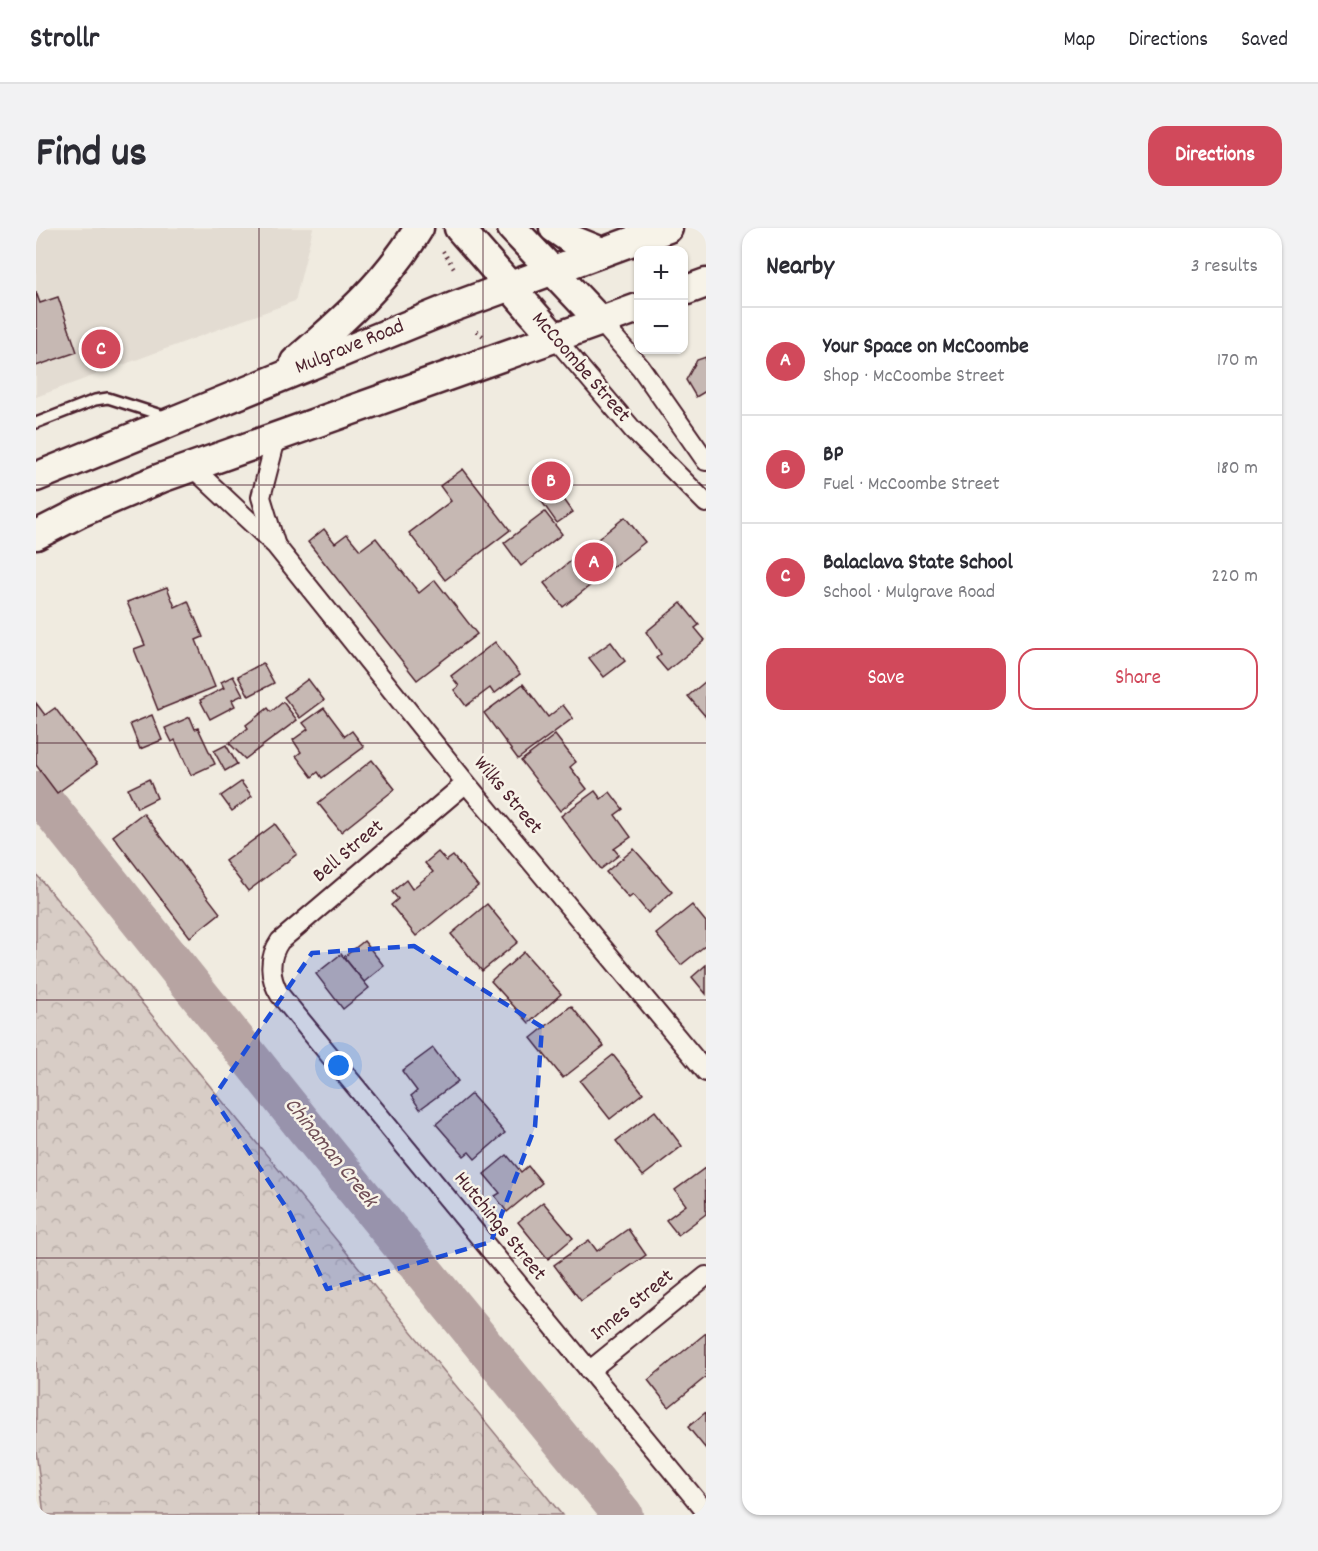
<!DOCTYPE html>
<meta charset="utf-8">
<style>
:root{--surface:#fff;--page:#f2f2f3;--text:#2b2b33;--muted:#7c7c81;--line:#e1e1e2;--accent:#d1495b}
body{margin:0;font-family:Dekko,sans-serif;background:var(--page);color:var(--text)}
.controls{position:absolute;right:18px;top:18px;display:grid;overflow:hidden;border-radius:12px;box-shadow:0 2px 4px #0004}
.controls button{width:54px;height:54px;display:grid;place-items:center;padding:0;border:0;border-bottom:2px solid var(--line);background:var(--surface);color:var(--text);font:30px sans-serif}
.you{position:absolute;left:303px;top:838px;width:21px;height:21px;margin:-15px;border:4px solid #fff;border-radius:50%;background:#1a73e8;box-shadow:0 0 0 9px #1a73e833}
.badge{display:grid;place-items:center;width:39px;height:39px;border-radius:50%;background:var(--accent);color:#fff;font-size:20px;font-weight:700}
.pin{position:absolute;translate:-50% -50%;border:3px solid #fff;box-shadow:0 2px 6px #0006}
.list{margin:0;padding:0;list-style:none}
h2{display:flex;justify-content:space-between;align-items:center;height:78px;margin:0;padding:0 24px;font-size:26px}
h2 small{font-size:20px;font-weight:400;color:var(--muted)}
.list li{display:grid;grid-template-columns:39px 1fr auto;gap:18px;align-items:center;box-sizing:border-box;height:108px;padding:0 24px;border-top:2px solid var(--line)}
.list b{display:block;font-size:22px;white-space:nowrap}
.list p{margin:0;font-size:20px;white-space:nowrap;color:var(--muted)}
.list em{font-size:20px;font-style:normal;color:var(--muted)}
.actions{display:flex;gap:12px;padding:18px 24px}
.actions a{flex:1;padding:14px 0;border:2px solid var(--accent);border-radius:18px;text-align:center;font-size:21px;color:var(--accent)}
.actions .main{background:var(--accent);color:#fff}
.map{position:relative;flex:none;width:670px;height:1287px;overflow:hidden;border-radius:18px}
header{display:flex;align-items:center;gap:36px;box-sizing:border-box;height:84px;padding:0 30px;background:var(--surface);border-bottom:2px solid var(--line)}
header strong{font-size:28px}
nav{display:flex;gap:33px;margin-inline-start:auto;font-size:21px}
.intro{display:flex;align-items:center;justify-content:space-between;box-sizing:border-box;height:144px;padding:0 36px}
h1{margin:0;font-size:42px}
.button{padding:15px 27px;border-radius:18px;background:var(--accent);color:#fff;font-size:21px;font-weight:700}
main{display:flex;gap:36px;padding:0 36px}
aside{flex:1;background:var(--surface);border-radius:18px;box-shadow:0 2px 4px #0004}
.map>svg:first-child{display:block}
</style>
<header>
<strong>Strollr</strong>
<nav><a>Map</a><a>Directions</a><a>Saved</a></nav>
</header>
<div class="intro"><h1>Find us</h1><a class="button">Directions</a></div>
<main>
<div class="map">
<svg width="670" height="1287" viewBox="0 0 670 1287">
<defs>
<pattern id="forest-crowns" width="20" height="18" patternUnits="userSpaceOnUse" patternTransform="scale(1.5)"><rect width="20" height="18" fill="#d8cdc6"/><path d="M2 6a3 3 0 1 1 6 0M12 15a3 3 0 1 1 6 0" fill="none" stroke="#bbb0aa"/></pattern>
</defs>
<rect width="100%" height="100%" fill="#f0ebe0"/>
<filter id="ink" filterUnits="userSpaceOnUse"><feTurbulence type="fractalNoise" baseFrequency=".0167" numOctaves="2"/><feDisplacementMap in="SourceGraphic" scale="12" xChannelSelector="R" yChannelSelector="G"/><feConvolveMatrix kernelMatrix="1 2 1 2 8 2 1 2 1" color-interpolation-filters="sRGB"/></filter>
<g filter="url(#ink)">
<path fill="#e3dcd2" d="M 0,0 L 277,0 L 259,73 L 0,169 Z"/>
<path fill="url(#forest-crowns)" stroke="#917678" stroke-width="1.5" d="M 0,646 L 526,1287 L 8,1287 L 0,1223 Z"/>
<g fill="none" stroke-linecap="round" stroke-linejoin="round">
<path stroke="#b7a4a2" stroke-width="40" d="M 0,563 L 265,894 L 587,1287"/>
</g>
<g fill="#c6b8b3" stroke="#4a1f2b" stroke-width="1.5">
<path d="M 0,64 L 4,75 L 22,69 L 41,124 L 0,138 Z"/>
<path d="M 670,129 L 670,163 L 660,169 L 650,152 L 661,132 Z"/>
<path d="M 427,241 L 474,302 L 409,352 L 373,305 L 415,273 L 404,258 Z"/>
<path d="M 515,253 L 537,284 L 521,295 L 499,264 Z"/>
<path d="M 509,284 L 526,306 L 485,338 L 468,315 Z"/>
<path d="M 589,289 L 609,314 L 527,379 L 508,355 Z"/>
<path d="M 288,301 L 299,315 L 311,306 L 324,322 L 340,310 L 383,365 L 399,352 L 441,406 L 381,452 L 272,314 Z"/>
<path d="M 131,359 L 139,379 L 152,373 L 167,409 L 160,412 L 179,459 L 122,482 L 98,421 L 109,417 L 91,374 Z"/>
<path d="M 645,375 L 663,397 L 659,400 L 669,412 L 631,443 L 620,430 L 625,426 L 610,404 Z"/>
<path d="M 459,414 L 484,446 L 458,466 L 454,460 L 430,478 L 418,462 L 423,458 L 415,448 Z"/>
<path d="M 575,414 L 589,433 L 568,449 L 553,430 Z"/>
<path d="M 227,435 L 238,455 L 213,468 L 202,448 Z"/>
<path d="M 197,448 L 207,467 L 196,472 L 199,478 L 174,491 L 164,472 L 188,460 L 185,454 Z"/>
<path d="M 272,451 L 288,472 L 264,490 L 248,469 Z"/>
<path d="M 670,453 L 670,489 L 652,468 Z"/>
<path d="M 487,456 L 512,489 L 527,477 L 537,490 L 482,531 L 448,485 Z"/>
<path d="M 247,474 L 261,492 L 209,531 L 193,515 L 212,500 L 210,497 L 232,480 L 235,484 Z"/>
<path d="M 0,475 L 9,487 L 19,480 L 61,536 L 21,565 L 0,537 Z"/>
<path d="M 288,480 L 309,508 L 316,503 L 328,519 L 286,550 L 282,544 L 276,549 L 260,528 L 265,524 L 257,512 L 272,501 L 267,495 Z"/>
<path d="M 116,487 L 126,512 L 104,521 L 94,496 Z"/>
<path d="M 154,489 L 159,501 L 162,500 L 179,536 L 155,547 L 139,512 L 136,514 L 129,500 Z"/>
<path d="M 519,507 L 540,534 L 534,539 L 551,561 L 524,583 L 485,533 Z"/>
<path d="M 190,517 L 201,536 L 189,543 L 178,523 Z"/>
<path d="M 336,532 L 359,561 L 305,604 L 282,575 Z"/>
<path d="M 113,551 L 121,570 L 101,580 L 92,561 Z"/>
<path d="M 205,554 L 216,568 L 196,583 L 185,568 Z"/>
<path d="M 559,563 L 565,571 L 574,564 L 587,581 L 579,587 L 595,609 L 578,621 L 583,627 L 565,641 L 525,588 Z"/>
<path d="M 107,585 L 184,685 L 154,709 L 77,608 Z"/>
<path d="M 239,596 L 261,626 L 212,663 L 189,633 Z"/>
<path d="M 598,621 L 636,664 L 612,685 L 597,667 L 593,670 L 570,644 Z"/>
<path d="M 402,624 L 410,633 L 417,628 L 442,658 L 380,708 L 355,677 L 362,671 L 356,664 L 370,652 L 376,661 L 397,644 L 389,635 Z"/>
<path d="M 451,676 L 482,714 L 446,743 L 415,706 Z"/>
<path d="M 656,677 L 670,694 L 670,717 L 645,737 L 620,706 Z"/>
<path d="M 328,713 L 348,738 L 328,754 L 308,729 Z"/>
<path d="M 488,724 L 525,766 L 493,795 L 455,753 Z"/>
<path d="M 305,726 L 333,760 L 307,781 L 280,746 Z"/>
<path d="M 670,737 L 670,766 L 656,749 Z"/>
<path d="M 535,778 L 568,818 L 527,850 L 495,810 Z"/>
<path d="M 397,820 L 422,853 L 384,881 L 375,868 L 381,863 L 366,843 Z"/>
<path d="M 577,827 L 607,865 L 574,891 L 544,853 Z"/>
<path d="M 435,866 L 469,905 L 439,931 L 433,924 L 428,928 L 400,896 Z"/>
<path d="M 619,883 L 646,918 L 607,948 L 580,913 Z"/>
<path d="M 471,927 L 485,944 L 492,938 L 506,955 L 471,984 L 459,968 L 464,965 L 448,946 Z"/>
<path d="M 669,940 L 670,986 L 642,1007 L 630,992 L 650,977 L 639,962 Z"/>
<path d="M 507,974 L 537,1010 L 512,1031 L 482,994 Z"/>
<path d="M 592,1001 L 610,1027 L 545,1073 L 518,1037 L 553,1012 L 561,1023 Z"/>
<path d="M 670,1105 L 670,1149 L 633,1179 L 612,1152 Z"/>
<path d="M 670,1184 L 670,1221 L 652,1199 Z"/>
</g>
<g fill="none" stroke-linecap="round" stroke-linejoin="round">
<g stroke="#4a1f2b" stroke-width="14">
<path id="service" d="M 0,195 L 59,172 L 72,170 L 131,189"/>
</g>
<g stroke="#4a1f2b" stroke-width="22">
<g id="minor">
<path d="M 565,94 L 605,140 L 670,233"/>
<path d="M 519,110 L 597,202 L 670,275"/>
<path d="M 155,238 L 240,318 L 430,555 L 670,844"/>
<path d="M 239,315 L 225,269 L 241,207"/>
<path d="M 430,555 L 244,713 C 232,730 233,750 244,767 L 670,1284"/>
<path d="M 553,1143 L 670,1048"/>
</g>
</g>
<g stroke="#4a1f2b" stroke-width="33">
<g id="primary">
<path d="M 423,0 L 519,110"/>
<path d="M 476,0 L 565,94"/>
<path d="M 518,0 L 534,11 L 566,24"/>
<path d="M 648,63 L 670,55"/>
<path d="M 259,134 C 308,91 349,56 383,0"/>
<path d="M 0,249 L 417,79 L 632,0"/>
<path d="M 0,307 L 45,284 L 125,250 L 602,80"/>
</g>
</g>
<g stroke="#4a1f2b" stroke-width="4" stroke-dasharray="1.5 4.5" stroke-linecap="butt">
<path d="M 407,23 L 418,40"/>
<path d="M 441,103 L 447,108"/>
</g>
<use href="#service" stroke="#f7f3e8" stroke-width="9"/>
<use href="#minor" stroke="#f7f3e8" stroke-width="18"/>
<use href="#primary" stroke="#f7f3e8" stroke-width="28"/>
</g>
</g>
<path fill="#1d4ed8" fill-opacity="0.2" stroke="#1d4ed8" stroke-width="4.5" stroke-dasharray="12 8" stroke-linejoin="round" d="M 378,718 L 506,799 L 499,899 L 455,1014 L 291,1061 L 254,985 L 177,870 L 276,725 Z"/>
<path fill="none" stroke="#4a1f2b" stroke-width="1.5" stroke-opacity="0.55" d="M 223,0 L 223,1287M 447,0 L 447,1287M 0,257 L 670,257M 0,515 L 670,515M 0,772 L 670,772M 0,1030 L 670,1030"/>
<g text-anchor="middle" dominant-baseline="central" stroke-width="5" stroke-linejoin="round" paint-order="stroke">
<g font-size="21" fill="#4a1f2b" stroke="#f7f3e8">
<text transform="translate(314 120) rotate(-22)">Mulgrave Road</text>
<text transform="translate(544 140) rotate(49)">McCoombe Street</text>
<text transform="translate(471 568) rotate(50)">Wilks Street</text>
<text transform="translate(313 624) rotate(-40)">Bell Street</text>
<text transform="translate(463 999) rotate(51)">Hutchings Street</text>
<text transform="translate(597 1078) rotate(-39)">Innes Street</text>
</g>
<g font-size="22" font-style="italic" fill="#704e55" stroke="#f7f3e8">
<text transform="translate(294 925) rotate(51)">Chinaman Creek</text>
</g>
</g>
</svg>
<div class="controls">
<button>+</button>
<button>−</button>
</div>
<div class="you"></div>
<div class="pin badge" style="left:558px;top:334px">A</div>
<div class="pin badge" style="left:515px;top:253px">B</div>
<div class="pin badge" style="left:65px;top:121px">C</div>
</div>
<aside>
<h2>Nearby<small>3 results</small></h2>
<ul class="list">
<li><span class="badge">A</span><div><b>Your Space on McCoombe</b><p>Shop · McCoombe Street</p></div><em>170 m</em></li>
<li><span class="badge">B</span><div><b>BP</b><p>Fuel · McCoombe Street</p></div><em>180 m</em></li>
<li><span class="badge">C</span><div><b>Balaclava State School</b><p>School · Mulgrave Road</p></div><em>220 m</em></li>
</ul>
<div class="actions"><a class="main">Save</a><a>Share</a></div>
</aside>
</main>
